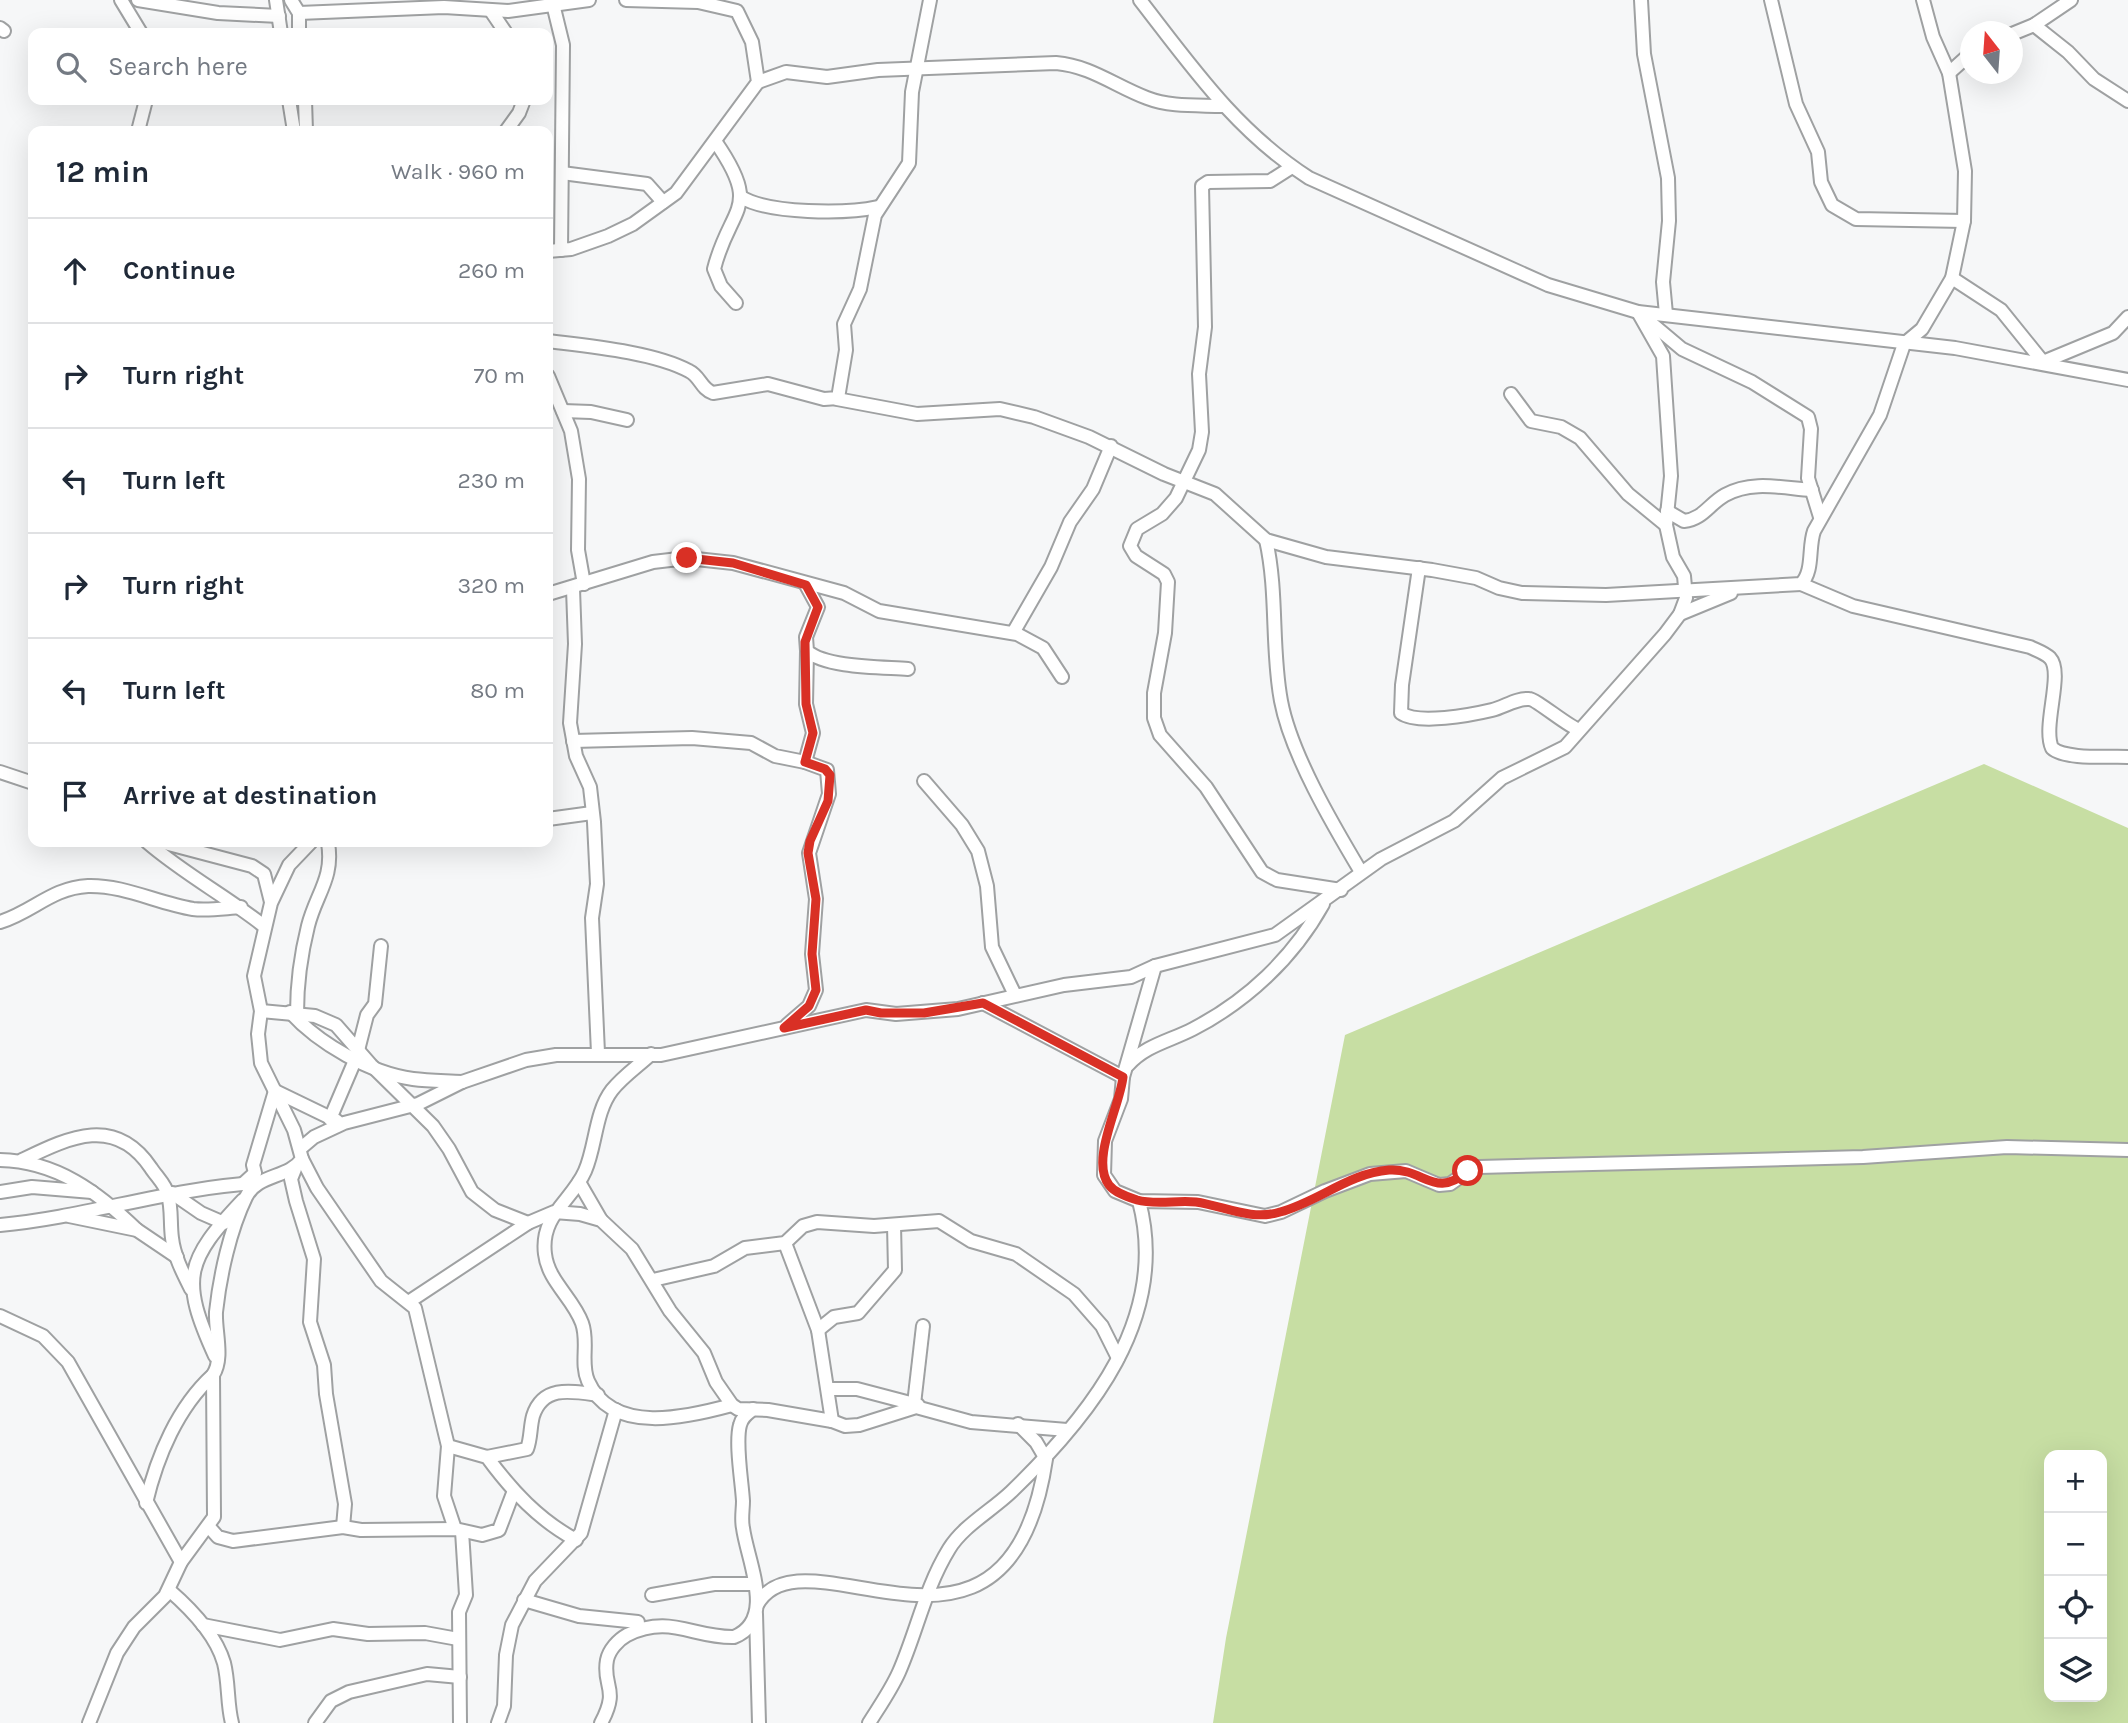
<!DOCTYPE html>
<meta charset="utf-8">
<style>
:root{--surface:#fff;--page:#f2f2f3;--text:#1f2937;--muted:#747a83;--line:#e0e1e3}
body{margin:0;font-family:Karla,sans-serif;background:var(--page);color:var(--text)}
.controls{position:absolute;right:21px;bottom:21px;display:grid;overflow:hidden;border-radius:14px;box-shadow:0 7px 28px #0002}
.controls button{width:63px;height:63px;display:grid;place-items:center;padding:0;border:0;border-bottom:2px solid var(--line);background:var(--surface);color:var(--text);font:35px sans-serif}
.compass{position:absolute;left:1960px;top:21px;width:63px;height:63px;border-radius:50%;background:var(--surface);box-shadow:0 7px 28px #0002;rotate:343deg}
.stop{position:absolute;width:21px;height:21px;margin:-16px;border:5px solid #d93025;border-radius:50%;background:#fff}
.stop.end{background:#d93025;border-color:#fff;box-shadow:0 2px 7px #0008}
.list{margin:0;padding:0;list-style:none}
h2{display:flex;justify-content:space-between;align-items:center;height:91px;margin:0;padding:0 28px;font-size:30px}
h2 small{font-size:23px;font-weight:400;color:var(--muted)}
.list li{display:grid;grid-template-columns:46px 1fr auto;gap:21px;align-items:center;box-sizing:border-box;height:105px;padding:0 28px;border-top:2px solid var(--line)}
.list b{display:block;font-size:26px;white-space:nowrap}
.list em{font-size:23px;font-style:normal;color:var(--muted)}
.icon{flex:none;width:38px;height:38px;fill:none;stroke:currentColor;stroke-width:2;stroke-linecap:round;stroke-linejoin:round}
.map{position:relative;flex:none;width:2128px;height:1723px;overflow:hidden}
.search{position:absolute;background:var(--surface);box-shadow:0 7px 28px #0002;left:28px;top:28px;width:525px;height:77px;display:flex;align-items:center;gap:18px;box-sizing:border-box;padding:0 24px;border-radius:14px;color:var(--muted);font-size:26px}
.panel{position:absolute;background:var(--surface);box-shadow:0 7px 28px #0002;left:28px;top:126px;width:525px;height:721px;border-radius:14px}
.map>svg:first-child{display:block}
</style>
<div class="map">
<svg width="2128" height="1723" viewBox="0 0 2128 1723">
<rect width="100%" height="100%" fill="#f6f7f8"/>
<path fill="#c7dea3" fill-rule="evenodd" d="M 1984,764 L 2128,828 L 2128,1723 L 1213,1723 L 1226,1638 L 1345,1035 ZM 2049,1455 L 2102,1455 L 2102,1697 L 2049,1697 Z"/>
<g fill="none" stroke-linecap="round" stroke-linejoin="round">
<g stroke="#9fa1a2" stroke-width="16">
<g id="minor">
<path d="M 121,0 L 141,33"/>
<path d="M 138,0 L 218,13 L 279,16"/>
<path d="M 276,0 L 281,33"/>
<path d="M 291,0 L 299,13 L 299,33"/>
<path d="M 1140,0 C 1192,67 1236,131 1309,178 L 1548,285 L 1638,312 L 1955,348 L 2128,380"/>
<path d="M 1641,0 L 1644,54 L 1668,178 L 1669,221 L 1663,282 L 1666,314"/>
<path d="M 1771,0 L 1796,104 L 1818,152 L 1821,182 L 1832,205 L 1856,219 L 1964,221"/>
<path d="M 553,4 L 563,45 L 561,250"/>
<path d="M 491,11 L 506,33"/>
<path d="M 299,13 L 444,7 L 508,11 L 589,0"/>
<path d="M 2034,25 L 2068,52 L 2094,79 L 2128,101"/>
<path d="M 0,28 L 4,31"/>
<path d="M 2012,34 L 2034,25 L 2071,0"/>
<path d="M 1949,73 L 1970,54"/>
<path d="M 758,82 L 786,72 L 827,77 L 878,70 L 1056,63 C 1091,66 1115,86 1147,98 C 1170,107 1197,105 1222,106"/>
<path d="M 289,100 L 294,131"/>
<path d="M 305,100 L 306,131"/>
<path d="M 138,131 L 146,100"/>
<path d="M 506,131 L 519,113 L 524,100"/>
<path d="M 715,141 C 763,210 730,205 714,269 L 721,286 L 736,303"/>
<path d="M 1292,167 L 1270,181 L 1208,182 L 1202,186 L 1205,327 L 1199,374 L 1202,432 L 1199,450 L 1176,498 L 1162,514 L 1137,529 L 1130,546 L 1136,556 L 1164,574 L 1168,582 L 1165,633 L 1154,693 L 1154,718 L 1160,735 L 1206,787 L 1262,872 L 1277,880 L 1341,890"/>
<path d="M 562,173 L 647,184 L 663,202"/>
<path d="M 741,197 C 769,214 846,214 878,207"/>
<path d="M 548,251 L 571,249 L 608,236 L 633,224 L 676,193 L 758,82 L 752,42 L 737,11 L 698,2 L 626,0"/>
<path d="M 1952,278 L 2001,310 L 2043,362 L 2113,333 L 2128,317"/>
<path d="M 1644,317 L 1682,349 L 1752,382 L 1808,417 L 1811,429 L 1808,478 L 1820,517"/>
<path d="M 548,341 C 588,346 654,352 689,371 C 700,376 701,389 713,393 L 768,384 L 824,399 L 838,398 L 846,350 L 844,324 L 860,289 L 875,215 L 909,163 L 912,92 L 930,0"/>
<path d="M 548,376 L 571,431 L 579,479 L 578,550 L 584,584"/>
<path d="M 1511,394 L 1531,421 L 1561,427 L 1580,438 L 1628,494 L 1666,525"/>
<path d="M 837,399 L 917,414 L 1000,409 L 1034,417 L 1089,437 L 1164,474 L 1215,494 L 1266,540 L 1326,557 L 1432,570 L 1476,578 L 1499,588 L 1522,593 L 1606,595 L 1801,584 C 1814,571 1808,548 1814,531 L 1880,415 L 1904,344 L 1922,329 L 1952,278 L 1964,221 L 1965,171 L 1949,73 L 1933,37 L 1923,0"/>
<path d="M 563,411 L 591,412 L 627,420"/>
<path d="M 1667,511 L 1684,521 C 1703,519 1709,504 1725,495 C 1752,480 1782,488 1812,490"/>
<path d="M 1266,540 C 1278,593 1271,648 1281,701 C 1291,754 1333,825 1361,872"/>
<path d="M 1419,568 L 1402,685 L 1401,713 C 1418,725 1471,715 1492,710 C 1504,707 1517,698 1529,699 C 1536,699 1566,725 1579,730"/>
<path d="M 1801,584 L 1853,606 L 2030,647 C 2036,650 2045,653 2050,658 C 2064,673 2042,726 2052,748 C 2065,760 2110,756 2128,757"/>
<path d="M 806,585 L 818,607 L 806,637 L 807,651 C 826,668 882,667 908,669"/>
<path d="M 573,589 L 575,644 L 570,723 L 576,756 L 590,787 L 594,822 L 597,884 L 592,918 L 598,1053"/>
<path d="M 548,594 L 653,562 L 687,558 L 733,563 L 844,593 L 879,611 L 1017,634 L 1043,648 L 1062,677"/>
<path d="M 1680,614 L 1731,593"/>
<path d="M 1013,633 L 1051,567 L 1070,522 L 1093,489 L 1111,446"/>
<path d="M 573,741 L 692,738 L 751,743 L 775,756 L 805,762 L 827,770 L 829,794 L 809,853 L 816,899 L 812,954 L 816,990 L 809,1006 L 787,1025"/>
<path d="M 805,762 L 813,733 L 806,704 L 807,651"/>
<path d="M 0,772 L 33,783"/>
<path d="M 924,781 L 962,825 L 978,851 L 987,886 L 992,947 L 1015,995"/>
<path d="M 548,819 L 592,813"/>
<path d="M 147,842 C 184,874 226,896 264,926"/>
<path d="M 161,842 L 252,866 L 264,874 L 271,902"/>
<path d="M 0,922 C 33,912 51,888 88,886 C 124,885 157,903 193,909 C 208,911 225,908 241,907"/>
<path d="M 1155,966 L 1123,1077 L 1121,1099 L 1105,1141 L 1104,1175 L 1115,1191 L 1139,1201 L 1198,1202 L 1265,1216 L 1281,1212 L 1325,1191 L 1370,1174 L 1406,1171 L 1439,1185 L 1450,1184 L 1471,1169 L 1479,1167 L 1863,1157 L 2007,1147 L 2128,1150"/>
<path d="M 983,1003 L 1123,1077"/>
<path d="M 261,1011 L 315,1016 L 336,1025 L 371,1065 L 433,1126 L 449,1149 L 472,1192 L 495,1210 L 528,1223"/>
<path d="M 290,1012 C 319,1044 370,1073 413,1079 C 429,1081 446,1081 462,1082"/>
<path d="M 297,1013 C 297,985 301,954 308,926 C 316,894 334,878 328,843"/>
<path d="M 651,1054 C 638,1066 622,1077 612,1090 C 595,1112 596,1146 585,1171 C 572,1201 540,1215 545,1254 C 548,1281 573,1298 582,1323 C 589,1342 580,1363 588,1381 C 612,1436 688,1417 732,1405"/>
<path d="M 1128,1065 C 1146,1045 1170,1041 1193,1029 C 1247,1001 1293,958 1323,904"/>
<path d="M 330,1119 L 356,1058 L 367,1015 L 375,1004 L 381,946"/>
<path d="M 301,1148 L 314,1137 L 344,1123 L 418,1104 L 462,1082 L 526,1060 L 556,1055 L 661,1055 L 866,1010 L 896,1014 L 958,1009 L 1064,985 L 1131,977 L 1155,966 L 1275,935 L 1381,859 L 1454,821 L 1502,778 L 1565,747 L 1665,634 L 1680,614 L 1686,598 L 1684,576 L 1673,557 L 1666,525 L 1671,476 L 1663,356 L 1638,312"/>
<path d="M 302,1159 L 317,1188 L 381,1281 L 415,1308 L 448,1446 L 444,1496 L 455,1529"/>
<path d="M 0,1160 C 56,1161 98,1192 137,1230"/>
<path d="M 22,1160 C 68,1138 115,1114 151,1168 C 156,1176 166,1185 168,1195 C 172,1208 170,1224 172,1238 C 174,1256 183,1273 191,1289"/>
<path d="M 295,1169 L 291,1179 L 296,1201 L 314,1259 L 310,1322 L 324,1365 L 326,1394 L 345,1504 L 343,1527"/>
<path d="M 579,1182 L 601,1220"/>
<path d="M 243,1184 L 255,1173 L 253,1165 L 275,1091 L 337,1121"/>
<path d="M 0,1192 L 32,1187 L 92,1192"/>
<path d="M 172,1193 L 201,1213 L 224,1223"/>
<path d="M 69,1216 L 137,1230 L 177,1257"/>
<path d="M 0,1225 C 86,1217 170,1188 257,1183"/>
<path d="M 785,1243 L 818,1330 L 832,1421"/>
<path d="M 653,1280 L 714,1266 L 745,1248 L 785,1243 L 803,1226 L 817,1222 L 874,1226 L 939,1221 L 971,1241 L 1016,1254 L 1074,1294 L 1102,1326 L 1118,1358"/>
<path d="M 410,1301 L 528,1223 L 554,1212 L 580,1214 L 601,1220 L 632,1249 L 670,1311 L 704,1353 L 716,1382 L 732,1405 L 738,1409 L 768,1410 L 832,1421 L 845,1426 L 859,1425 L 916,1407 L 971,1422 L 1067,1430"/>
<path d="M 0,1316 L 43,1336 L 68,1362 L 181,1562"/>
<path d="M 818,1330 L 834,1317 L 858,1313 L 895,1270 L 894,1225"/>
<path d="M 215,1356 C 180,1279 185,1261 243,1200"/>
<path d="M 829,1389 L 857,1389 L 918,1405"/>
<path d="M 914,1404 L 923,1326"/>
<path d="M 448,1446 L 487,1457 C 512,1491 539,1520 576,1540"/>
<path d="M 487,1457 L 527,1449 C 531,1439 530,1427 533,1416 C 543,1385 571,1391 598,1395"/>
<path d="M 146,1503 C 157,1456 178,1407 213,1375"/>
<path d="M 209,1527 L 218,1537 L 233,1541 L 343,1527 L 361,1530 L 455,1529 L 482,1535 L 499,1530 L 513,1493"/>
<path d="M 169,1590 C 191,1609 216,1635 224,1663 C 229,1683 227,1704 232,1723"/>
<path d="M 652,1595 L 714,1584 L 755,1584"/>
<path d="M 524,1600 L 579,1616 L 638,1622"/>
<path d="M 757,1605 C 803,1520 1009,1710 1046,1459 L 1036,1442 L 1018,1424"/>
<path d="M 756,1614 L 759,1723"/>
<path d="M 203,1625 L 280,1640 L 333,1629 L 368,1634 L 425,1633 L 458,1639"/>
<path d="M 89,1723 L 117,1653 L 134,1627 L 165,1596 L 181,1562 L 214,1517 L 213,1375 C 224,1358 215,1332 216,1312 C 220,1275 230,1230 246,1197 C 258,1173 288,1179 302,1159 L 294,1130 L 261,1063 L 258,1034 L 261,1011 L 254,976 L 271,903 L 289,865 L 311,842"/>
<path d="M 315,1723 L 331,1701 L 349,1692 L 427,1674 L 460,1677"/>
<path d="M 460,1723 L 459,1612 L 466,1595 L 462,1531"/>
<path d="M 498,1723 L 504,1706 L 506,1655 L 512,1625 L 535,1581 L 581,1533 L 616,1410"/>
<path d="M 601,1723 C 620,1688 602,1687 607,1660 C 609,1650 618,1640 627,1635 C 670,1614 693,1638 734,1637 C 777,1620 747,1560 743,1528 C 741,1519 743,1510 743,1501 C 742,1482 735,1443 740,1425 C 742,1417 747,1414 753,1409"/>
<path d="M 869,1723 C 879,1707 891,1690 899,1672 C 917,1631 925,1588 949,1549 C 963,1526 991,1511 1011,1492 C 1090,1416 1170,1318 1139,1201"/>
</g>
</g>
<use href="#minor" stroke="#fff" stroke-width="12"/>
</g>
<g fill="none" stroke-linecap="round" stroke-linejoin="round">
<path stroke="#d93025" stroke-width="9" d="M 687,558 L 733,563 L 806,585 L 818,607 L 805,642 L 806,704 L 813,733 L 805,762 L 825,769 L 830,775 L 828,801 L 810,841 L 808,853 L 816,899 L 812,954 L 816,990 L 809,1006 L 784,1028 L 866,1010 L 881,1013 L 924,1013 L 983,1003 L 1123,1077 C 1120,1106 1090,1160 1109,1185 C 1115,1193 1128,1197 1137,1200 C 1155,1205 1177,1200 1196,1202 C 1224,1206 1251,1221 1280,1212 C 1318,1202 1349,1173 1389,1170 C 1425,1168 1434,1200 1468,1171"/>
</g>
</svg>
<div class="controls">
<button>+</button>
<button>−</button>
<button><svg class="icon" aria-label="locate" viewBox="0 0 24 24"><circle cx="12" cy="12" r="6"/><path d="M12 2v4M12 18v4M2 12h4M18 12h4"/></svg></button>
<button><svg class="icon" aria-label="layers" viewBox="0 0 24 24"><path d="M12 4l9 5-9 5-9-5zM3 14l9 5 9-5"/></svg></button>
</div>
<svg class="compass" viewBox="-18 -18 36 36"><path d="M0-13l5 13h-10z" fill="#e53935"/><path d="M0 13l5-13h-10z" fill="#747a83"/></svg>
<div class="stop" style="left:1468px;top:1171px"></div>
<div class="stop end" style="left:687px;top:558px"></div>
<div class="search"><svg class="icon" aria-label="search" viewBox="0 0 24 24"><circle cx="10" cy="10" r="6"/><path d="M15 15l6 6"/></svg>Search here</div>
<section class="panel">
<h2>12 min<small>Walk · 960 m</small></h2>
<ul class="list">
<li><svg class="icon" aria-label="ahead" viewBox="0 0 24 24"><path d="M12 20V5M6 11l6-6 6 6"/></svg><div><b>Continue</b></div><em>260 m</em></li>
<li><svg class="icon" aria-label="right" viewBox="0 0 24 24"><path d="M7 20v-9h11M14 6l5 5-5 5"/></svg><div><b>Turn right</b></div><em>70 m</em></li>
<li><svg class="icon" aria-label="left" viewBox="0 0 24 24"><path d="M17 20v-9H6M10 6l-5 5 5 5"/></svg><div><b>Turn left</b></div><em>230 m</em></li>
<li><svg class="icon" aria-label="right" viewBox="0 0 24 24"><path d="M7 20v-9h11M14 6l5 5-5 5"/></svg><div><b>Turn right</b></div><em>320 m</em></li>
<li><svg class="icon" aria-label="left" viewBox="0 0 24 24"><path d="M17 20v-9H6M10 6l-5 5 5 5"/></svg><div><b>Turn left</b></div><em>80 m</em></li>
<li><svg class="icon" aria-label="arrive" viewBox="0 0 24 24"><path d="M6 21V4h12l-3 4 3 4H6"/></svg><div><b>Arrive at destination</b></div></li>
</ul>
</section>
</div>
